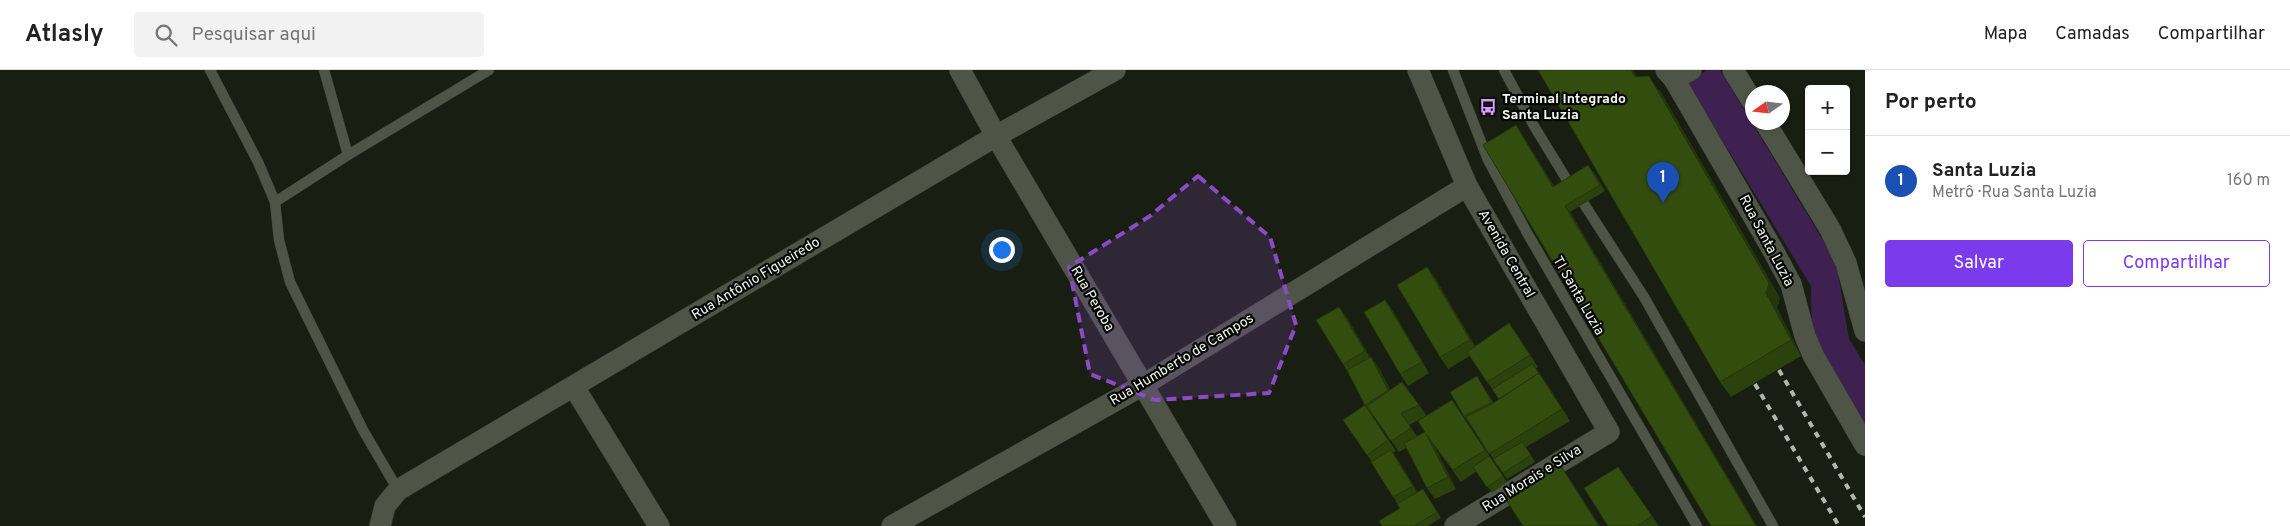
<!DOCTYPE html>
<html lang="pt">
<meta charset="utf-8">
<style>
:root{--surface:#fff;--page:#f2f2f2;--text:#222;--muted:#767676;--line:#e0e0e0;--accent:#7c3aed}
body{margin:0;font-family:Overpass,sans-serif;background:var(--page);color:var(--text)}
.controls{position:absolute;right:15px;top:15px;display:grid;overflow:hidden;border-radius:5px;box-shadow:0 1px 4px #0004}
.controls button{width:45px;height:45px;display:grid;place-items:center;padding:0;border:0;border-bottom:1px solid var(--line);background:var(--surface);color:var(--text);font:25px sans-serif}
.compass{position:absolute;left:1745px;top:15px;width:45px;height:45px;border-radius:50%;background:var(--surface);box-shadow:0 1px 4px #0004;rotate:256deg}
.you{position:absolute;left:1001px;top:179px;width:18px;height:18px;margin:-12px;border:4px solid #fff;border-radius:50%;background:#1a73e8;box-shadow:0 0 0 8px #1a73e833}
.badge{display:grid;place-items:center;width:32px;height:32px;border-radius:50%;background:var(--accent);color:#fff;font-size:16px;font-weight:700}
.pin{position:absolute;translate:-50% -41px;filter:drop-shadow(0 1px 2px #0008)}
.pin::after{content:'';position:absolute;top:26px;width:18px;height:15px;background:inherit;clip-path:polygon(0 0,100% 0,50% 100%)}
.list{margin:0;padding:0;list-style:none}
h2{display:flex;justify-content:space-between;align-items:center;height:65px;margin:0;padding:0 20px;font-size:21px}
h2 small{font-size:16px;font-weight:400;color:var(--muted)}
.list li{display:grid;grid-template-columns:32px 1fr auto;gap:15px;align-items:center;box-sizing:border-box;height:90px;padding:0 20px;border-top:1px solid var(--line)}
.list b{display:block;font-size:19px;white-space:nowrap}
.list p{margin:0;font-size:16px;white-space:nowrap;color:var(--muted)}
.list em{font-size:16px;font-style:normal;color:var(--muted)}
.actions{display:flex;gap:10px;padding:15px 20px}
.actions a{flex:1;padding:11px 0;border:1px solid var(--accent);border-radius:5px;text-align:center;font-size:18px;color:var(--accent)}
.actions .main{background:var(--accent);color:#fff}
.icon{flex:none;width:28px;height:28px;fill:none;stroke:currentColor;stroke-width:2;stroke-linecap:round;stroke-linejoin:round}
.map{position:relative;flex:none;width:1865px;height:456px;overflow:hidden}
header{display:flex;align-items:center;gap:30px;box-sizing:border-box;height:70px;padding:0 25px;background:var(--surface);border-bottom:1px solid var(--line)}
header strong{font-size:24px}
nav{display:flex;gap:28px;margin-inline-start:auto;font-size:18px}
.search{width:350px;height:45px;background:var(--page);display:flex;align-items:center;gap:12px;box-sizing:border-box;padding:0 18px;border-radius:5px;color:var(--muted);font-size:19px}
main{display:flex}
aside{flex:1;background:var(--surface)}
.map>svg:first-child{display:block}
</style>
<header>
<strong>Atlasly</strong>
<div class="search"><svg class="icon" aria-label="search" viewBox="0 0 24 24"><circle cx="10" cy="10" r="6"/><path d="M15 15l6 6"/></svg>Pesquisar aqui</div>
<nav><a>Mapa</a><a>Camadas</a><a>Compartilhar</a></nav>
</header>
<main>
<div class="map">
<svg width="1865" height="456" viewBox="0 0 1865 456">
<rect width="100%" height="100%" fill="#181e12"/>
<path fill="#3f2151" d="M 1707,0 L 1720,0 L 1836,192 L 1849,269 L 1865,295 L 1865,356 L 1812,268 L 1811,216 L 1688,14 Z"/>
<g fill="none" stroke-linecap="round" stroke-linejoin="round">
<g stroke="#343831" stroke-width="11">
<g id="service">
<path d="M 210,0 L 258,92 L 275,132 L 279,170 L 290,212 L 363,360 L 398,420"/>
<path d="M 324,0 L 348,85"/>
<path d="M 1453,0 L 1488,90 L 1526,161 L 1697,456"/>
<path d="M 1504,0 L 1534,56 L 1570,115"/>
<path d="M 275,132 L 348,85 L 489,0"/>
<path d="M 1584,134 L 1644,227 L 1773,456"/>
</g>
</g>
<g stroke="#343831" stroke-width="22">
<g id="minor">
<path d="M 960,0 L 996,66 L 1226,456"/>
<path d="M 1418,0 L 1467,116 L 1609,362 L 1455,456"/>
<path d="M 1666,0 L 1674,9 L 1774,182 L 1791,214 L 1805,266 L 1813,285 L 1865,375"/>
<path d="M 1733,0 L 1752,31"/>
<path d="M 1674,9 L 1691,0"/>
<path d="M 1765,52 L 1830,159 L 1846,193 L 1865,261"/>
<path d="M 574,317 L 659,456"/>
<path d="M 380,456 L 385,436 L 398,420 L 996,66 L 1115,0"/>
<path d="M 892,456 L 1143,315 L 1467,116"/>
</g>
</g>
<use href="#service" stroke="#4e5547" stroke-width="10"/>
<use href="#minor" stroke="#4e5547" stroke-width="21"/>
<g stroke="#b3b8af" stroke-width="4" stroke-dasharray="6 6" stroke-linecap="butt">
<path d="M 1779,300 L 1865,447"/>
<path d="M 1755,314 L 1839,456"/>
</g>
</g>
<g fill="#2c420d" fill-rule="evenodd">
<path d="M 1538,0 L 1633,0 L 1637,7 L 1660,21 L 1780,228 L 1777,238 L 1801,286 L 1731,327 L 1720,312 Z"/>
<path d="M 1516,55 L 1554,116 L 1593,101 L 1605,121 L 1570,142 L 1757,456 Z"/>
<path d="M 1427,197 L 1435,208 L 1475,276 L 1509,253 L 1538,297 L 1535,299 L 1547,314 L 1570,351 L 1526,377 L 1535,392 L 1507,409 L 1464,346 L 1484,318 L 1494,333 L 1499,329 L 1470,286 L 1448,299 L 1440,287 Z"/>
<path d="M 1385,230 L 1393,241 L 1429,303 L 1408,316 L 1400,304 Z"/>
<path d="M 1339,237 L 1347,248 L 1370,287 L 1379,298 L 1390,320 L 1402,312 L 1427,346 L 1452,330 L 1507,412 L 1492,423 L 1477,401 L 1461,412 L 1434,375 L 1456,419 L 1435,429 L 1427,418 L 1406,378 L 1399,382 L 1374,346 L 1372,346 L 1396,381 L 1393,383 L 1417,422 L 1423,419 L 1441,448 L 1428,456 L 1382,456 L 1400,438 L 1372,392 L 1343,350 L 1365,335 L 1347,301 L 1343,294 ZM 1426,346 L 1425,362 L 1417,366 L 1409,355 Z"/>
<path d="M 1618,397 L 1659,456 L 1608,456 Z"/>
</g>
<g fill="#24360a">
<path d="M 1631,0 L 1633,0 L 1646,23 L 1635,7 Z"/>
<path d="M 1649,6 L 1667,33 L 1780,228 L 1777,238 L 1801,286 L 1791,270 Z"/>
<path d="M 1516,55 L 1520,61 L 1557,123 L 1553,117 Z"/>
<path d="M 1565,136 L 1570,142 L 1757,456 L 1756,456 Z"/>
<path d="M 1427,197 L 1435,208 L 1478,281 L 1470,270 Z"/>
<path d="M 1385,230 L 1393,241 L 1429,303 L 1422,292 Z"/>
<path d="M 1339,237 L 1347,248 L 1373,292 L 1365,281 Z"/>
<path d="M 1371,287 L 1379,298 L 1396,331 L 1388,320 Z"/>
<path d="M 1539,303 L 1547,314 L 1570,351 L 1562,339 Z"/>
<path d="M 1426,364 L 1434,375 L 1456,419 L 1448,407 Z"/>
<path d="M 1391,380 L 1399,391 L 1421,428 L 1413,416 Z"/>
<path d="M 1559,393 L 1570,409 L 1600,456 L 1599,456 Z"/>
</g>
<g fill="#334d0f" stroke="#24360a">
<path d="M 1538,0 L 1631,0 L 1635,7 L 1649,6 L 1769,213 L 1766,223 L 1791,270 L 1720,312 Z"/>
<path d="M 1516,55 L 1553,117 L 1588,95 L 1600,115 L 1565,136 L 1756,456 L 1711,456 L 1483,75 Z"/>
<path d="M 1427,197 L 1470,270 L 1440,287 L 1397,215 Z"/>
<path d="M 1385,230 L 1422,292 L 1400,304 L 1364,242 Z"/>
<path d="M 1339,237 L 1365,281 L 1343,294 L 1316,250 Z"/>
<path d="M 1509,253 L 1530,285 L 1487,312 L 1467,282 Z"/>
<path d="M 1371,287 L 1388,320 L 1365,335 L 1347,300 Z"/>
<path d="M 1532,294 L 1539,303 L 1499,329 L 1492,319 Z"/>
<path d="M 1539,303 L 1562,339 L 1489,384 L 1466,347 L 1492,334 Z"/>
<path d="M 1477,306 L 1492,332 L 1464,346 L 1450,322 Z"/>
<path d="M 1402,312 L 1419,335 L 1401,343 L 1411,358 L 1391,371 L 1367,336 Z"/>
<path d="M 1452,330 L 1485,380 L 1453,400 L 1426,364 L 1448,407 L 1427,418 L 1404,373 L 1425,362 L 1418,351 Z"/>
<path d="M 1365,335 L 1388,370 L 1367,385 L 1343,350 Z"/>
<path d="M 1522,372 L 1531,385 L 1503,403 L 1493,389 Z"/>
<path d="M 1391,380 L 1413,416 L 1393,427 L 1371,392 Z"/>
<path d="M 1489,386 L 1503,406 L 1487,417 L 1473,397 Z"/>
<path d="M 1559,393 L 1599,456 L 1523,456 L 1505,428 Z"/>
<path d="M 1618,397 L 1652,446 L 1637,456 L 1608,456 L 1584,418 Z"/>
<path d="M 1423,419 L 1437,442 L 1414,456 L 1382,456 L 1379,451 L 1400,438 L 1397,434 Z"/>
</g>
<path fill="#8d4ac6" fill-opacity="0.2" stroke="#8d4ac6" stroke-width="4" stroke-dasharray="10 6" stroke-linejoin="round" d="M 1198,106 L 1270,167 L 1296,255 L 1269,323 L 1155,330 L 1090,304 L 1069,197 L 1150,146 Z"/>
<defs>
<g id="bus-bare" transform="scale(1.35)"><path d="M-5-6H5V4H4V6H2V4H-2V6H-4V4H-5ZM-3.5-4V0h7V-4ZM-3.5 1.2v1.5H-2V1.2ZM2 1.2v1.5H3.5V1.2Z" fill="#d59cfb" stroke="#050704" stroke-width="2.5" paint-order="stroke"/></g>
</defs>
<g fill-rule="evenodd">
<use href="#bus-bare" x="1488" y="37"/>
</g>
<g text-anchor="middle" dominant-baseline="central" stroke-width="4.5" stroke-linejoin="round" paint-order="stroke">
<g font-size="14" font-weight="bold" fill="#f2f6ee" stroke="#050704" text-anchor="start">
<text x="1502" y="29">Terminal Integrado<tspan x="1502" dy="16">Santa Luzia</tspan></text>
</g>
<g font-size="14" fill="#f2f6ee" stroke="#050704">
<text transform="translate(1766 171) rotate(62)">Rua Santa Luzia</text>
<text transform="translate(1506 184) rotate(60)">Avenida Central</text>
<text transform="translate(756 209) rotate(-31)">Rua Antônio Figueiredo</text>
<text transform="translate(1578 226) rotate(60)">TI Santa Luzia</text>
<text transform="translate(1092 229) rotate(60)">Rua Peroba</text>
<text transform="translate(1182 290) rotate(-31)">Rua Humberto de Campos</text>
<text transform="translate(1532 409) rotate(-32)">Rua Morais e Silva</text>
</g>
</g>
</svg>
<div class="controls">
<button>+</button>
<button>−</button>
</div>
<svg class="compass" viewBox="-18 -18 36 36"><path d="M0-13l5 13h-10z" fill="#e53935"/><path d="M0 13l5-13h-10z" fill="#767676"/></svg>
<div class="you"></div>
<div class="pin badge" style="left:1663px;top:133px;background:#1a4fb4">1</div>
</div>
<aside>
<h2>Por perto<small></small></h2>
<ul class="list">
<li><span class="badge" style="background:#1a4fb4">1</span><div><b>Santa Luzia</b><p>Metrô · Rua Santa Luzia</p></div><em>160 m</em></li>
</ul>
<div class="actions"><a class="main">Salvar</a><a>Compartilhar</a></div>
</aside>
</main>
